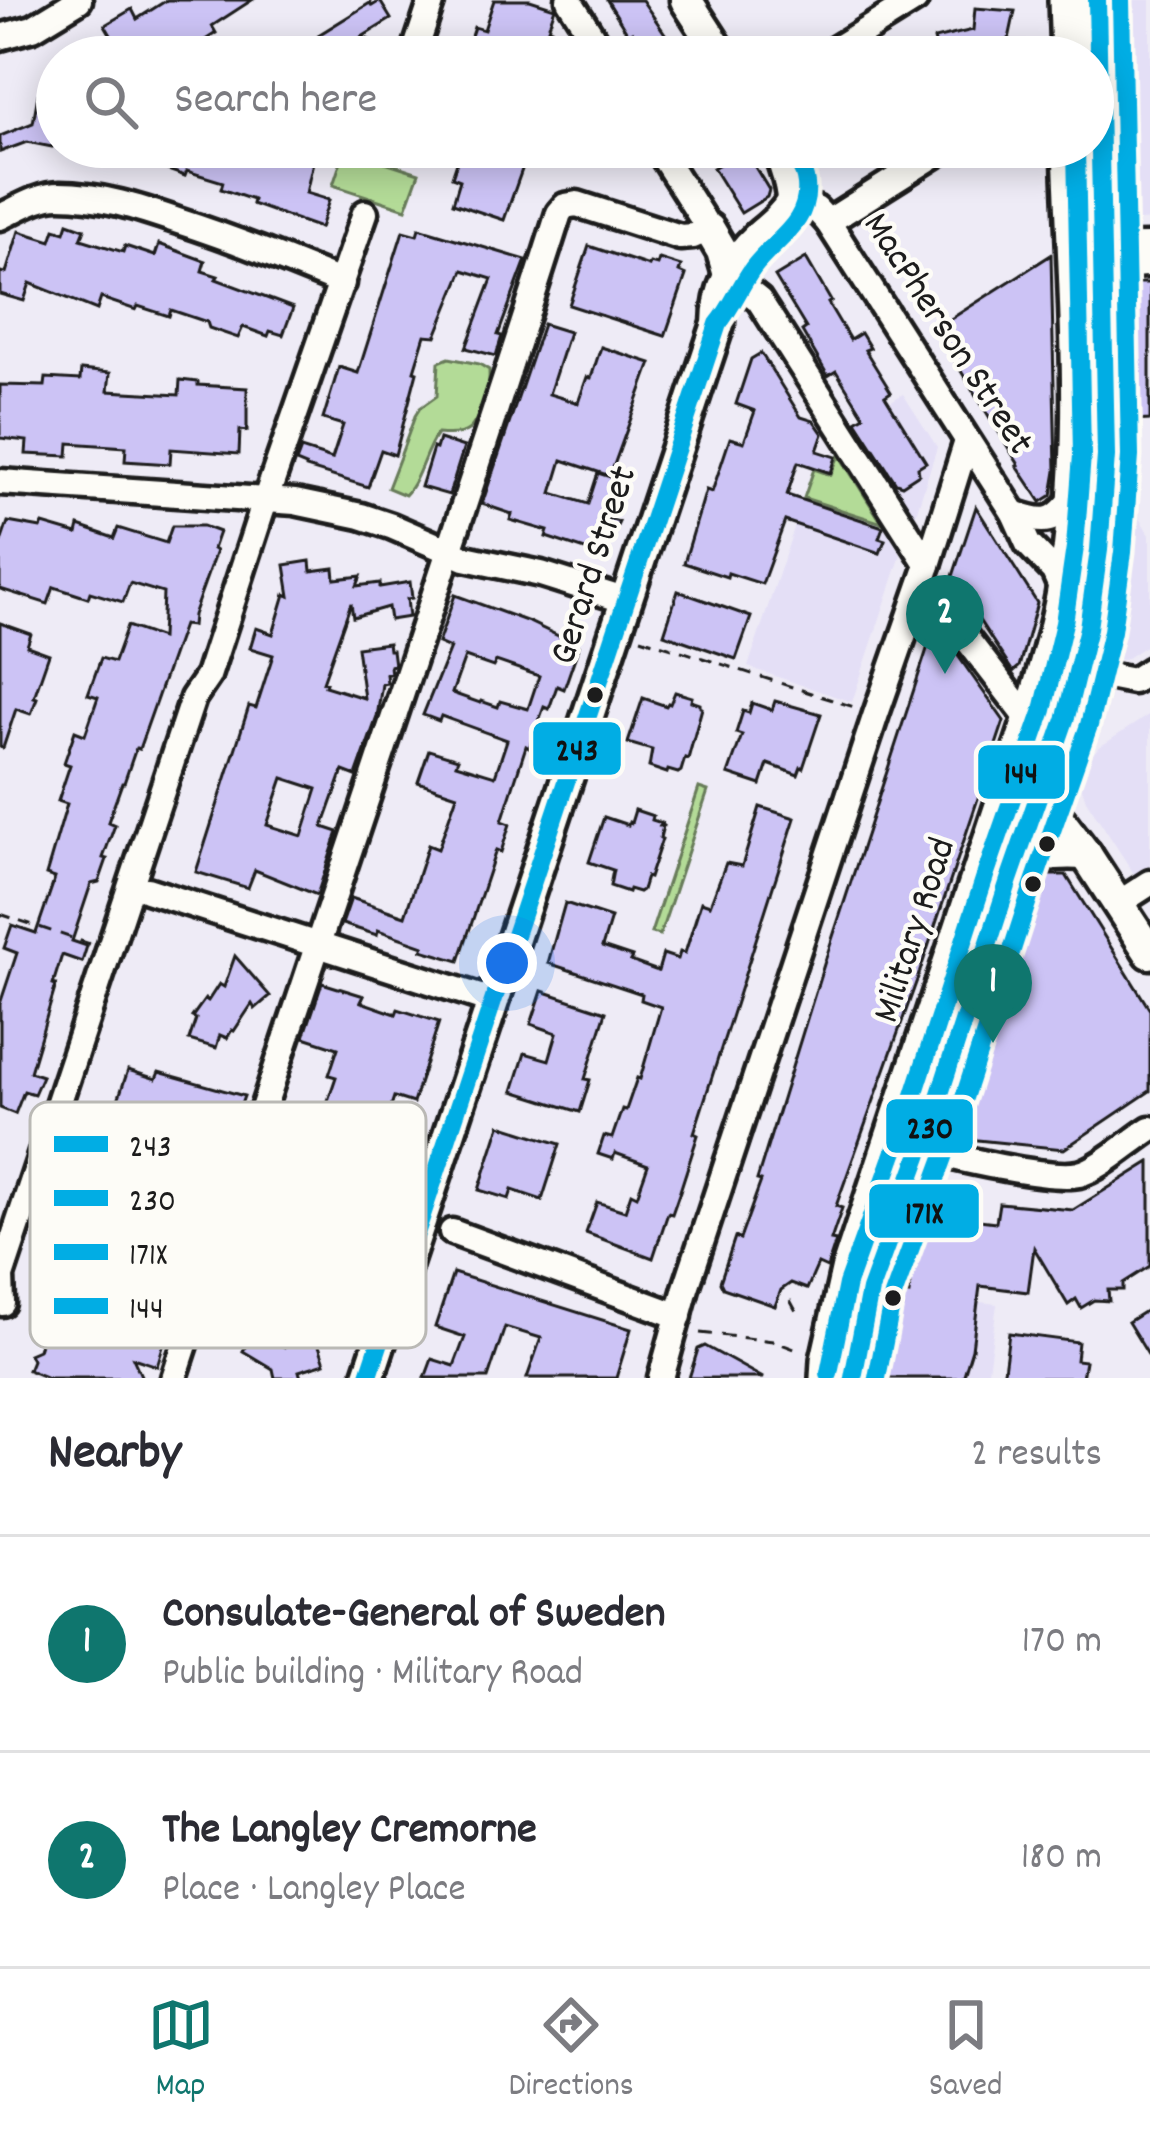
<!DOCTYPE html>
<meta charset="utf-8">
<style>
:root{--surface:#fff;--page:#f2f2f3;--text:#2b2b33;--muted:#7c7c81;--line:#e1e1e2;--accent:#0f766e}
body{margin:0;font-family:Dekko,sans-serif;background:var(--page);color:var(--text)}
.you{position:absolute;left:507px;top:963px;width:42px;height:42px;margin:-30px;border:9px solid #fff;border-radius:50%;background:#1a73e8;box-shadow:0 0 0 18px #1a73e833}
.badge{display:grid;place-items:center;width:78px;height:78px;border-radius:50%;background:var(--accent);color:#fff;font-size:39px;font-weight:700}
.pin{position:absolute;translate:-50% -99px;filter:drop-shadow(0 3px 6px #0008)}
.pin::after{content:'';position:absolute;top:63px;width:42px;height:36px;background:inherit;clip-path:polygon(0 0,100% 0,50% 100%)}
.list{margin:0;padding:0;list-style:none}
h2{display:flex;justify-content:space-between;align-items:center;height:156px;margin:0;padding:0 48px;font-size:51px}
h2 small{font-size:39px;font-weight:400;color:var(--muted)}
.list li{display:grid;grid-template-columns:78px 1fr auto;gap:36px;align-items:center;box-sizing:border-box;height:216px;padding:0 48px;border-top:3px solid var(--line)}
.list b{display:block;font-size:45px;white-space:nowrap}
.list p{margin:0;font-size:39px;white-space:nowrap;color:var(--muted)}
.list em{font-size:39px;font-style:normal;color:var(--muted)}
.icon{flex:none;width:66px;height:66px;fill:none;stroke:currentColor;stroke-width:2;stroke-linecap:round;stroke-linejoin:round}
.map{position:relative;flex:none;width:1150px;height:1378px;overflow:hidden}
.search{position:absolute;background:var(--surface);box-shadow:0 6px 30px #0003;left:36px;right:36px;top:36px;height:132px;display:flex;align-items:center;gap:30px;box-sizing:border-box;padding:0 42px;border-radius:66px;color:var(--muted);font-size:45px}
.sheet{height:588px;background:var(--surface)}
nav{display:flex;justify-content:space-around;align-items:center;box-sizing:border-box;height:168px;border-top:3px solid var(--line);background:var(--surface);font-size:33px;color:var(--muted)}
nav a{display:grid;justify-items:center;gap:6px}
nav .on{color:var(--accent)}
.map>svg:first-child{display:block}
</style>
<div class="map">
<svg width="1150" height="1378" viewBox="0 0 1150 1378">
<rect width="100%" height="100%" fill="#eeebf6"/>
<filter id="ink" filterUnits="userSpaceOnUse"><feTurbulence type="fractalNoise" baseFrequency=".00833" numOctaves="2"/><feDisplacementMap in="SourceGraphic" scale="24" xChannelSelector="R" yChannelSelector="G"/><feConvolveMatrix kernelMatrix="1 2 1 2 8 2 1 2 1" color-interpolation-filters="sRGB"/></filter>
<g filter="url(#ink)">
<g fill="#e4dff6">
<path d="M 1117,0 L 1150,0 L 1150,220 L 1131,222 L 1124,208 Z"/>
<path d="M 903,394 L 937,447 L 914,520 L 853,424 Z"/>
<path d="M 804,498 L 882,523 L 901,555 L 852,702 L 748,667 Z"/>
<path d="M 1133,509 L 1150,535 L 1150,643 L 1124,660 L 1117,659 L 1106,650 L 1107,640 L 1125,514 Z"/>
<path d="M 1150,714 L 1150,876 L 1140,883 L 1086,800 L 1079,779 L 1086,763 L 1098,748 Z"/>
<path d="M 896,1292 L 997,1304 L 987,1378 L 878,1378 L 882,1337 Z"/>
</g>
<g fill="#b3db97" stroke="#687c5a" stroke-width="3">
<path d="M 345,149 L 419,173 L 406,209 L 333,185 Z"/>
<path d="M 449,358 L 479,364 L 489,370 C 490,383 487,390 483,402 C 474,431 468,437 437,434 C 424,452 420,479 405,495 L 388,488 C 397,465 406,441 415,416 L 420,408 L 437,396 L 439,362 Z"/>
<path d="M 839,455 L 882,523 L 804,498 L 814,469 L 831,475 Z"/>
<path d="M 699,788 L 708,791 L 660,935 L 651,933 Z"/>
</g>
<g fill="#ccc3f5" stroke="#1c1c1c" stroke-width="3" fill-rule="evenodd">
<path d="M 167,0 L 252,0 L 212,26 L 216,33 L 179,57 L 124,57 L 105,25 L 132,9 L 137,19 Z"/>
<path d="M 494,0 L 530,0 L 555,8 L 548,28 L 551,29 L 549,34 L 577,43 L 585,57 L 472,57 L 469,42 L 474,27 L 484,30 Z"/>
<path d="M 607,0 L 642,0 L 672,44 L 647,57 L 632,32 L 628,34 Z"/>
<path d="M 380,1 L 391,19 L 362,37 L 382,45 L 378,57 L 323,57 L 316,46 L 320,44 L 316,39 L 320,34 L 370,3 L 372,6 Z"/>
<path d="M 975,8 L 1015,11 L 1009,39 L 1020,57 L 939,57 L 934,39 L 973,30 Z"/>
<path d="M 38,95 L 57,99 L 57,144 L 53,143 L 52,147 L 27,142 L 0,152 L 0,136 L 33,123 Z"/>
<path d="M 144,147 L 265,147 L 313,162 L 306,193 L 329,200 L 320,228 L 252,204 L 253,200 L 221,189 L 223,182 L 187,171 L 185,176 L 140,160 Z"/>
<path d="M 470,147 L 530,147 L 504,220 L 453,203 L 460,180 L 452,177 L 460,153 L 467,155 Z"/>
<path d="M 844,147 L 882,147 L 880,167 L 840,163 Z"/>
<path d="M 744,149 L 769,190 L 767,197 L 741,213 L 713,168 Z"/>
<path d="M 68,223 L 85,229 L 81,239 L 123,252 L 125,246 L 155,256 L 159,244 L 205,261 L 202,271 L 218,276 L 216,279 L 293,308 L 283,335 L 270,331 L 268,336 L 243,327 L 238,338 L 209,328 L 207,322 L 171,310 L 169,316 L 138,306 L 136,310 L 101,298 L 97,310 L 30,283 L 24,301 L 0,294 L 0,272 L 6,273 L 19,231 L 51,241 L 55,229 L 65,232 Z"/>
<path d="M 419,228 L 526,260 L 498,335 L 502,336 L 496,356 L 466,348 L 492,279 L 463,270 L 436,336 L 425,335 L 414,371 L 417,372 L 395,455 L 381,450 L 368,487 L 306,468 L 306,466 L 296,462 L 301,449 L 332,459 L 343,425 L 323,419 L 339,367 L 358,373 L 403,231 L 417,235 Z"/>
<path d="M 589,246 L 649,266 L 650,263 L 657,265 L 659,259 L 681,266 L 679,272 L 686,275 L 665,336 L 569,305 Z"/>
<path d="M 1051,255 L 1056,471 L 1052,495 L 1041,502 L 1017,466 L 1019,465 L 935,329 Z"/>
<path d="M 806,258 L 831,301 L 828,303 L 850,340 L 861,333 L 870,348 L 865,350 L 891,392 L 885,396 L 926,462 L 918,467 L 919,474 L 902,485 L 896,483 L 856,421 L 864,416 L 836,371 L 828,376 L 802,331 L 806,328 L 775,277 Z"/>
<path d="M 1130,283 L 1150,283 L 1150,420 L 1132,421 L 1127,285 Z"/>
<path d="M 543,324 L 569,332 L 549,394 L 578,403 L 587,377 L 591,378 L 601,347 L 651,363 L 610,476 L 562,460 L 552,493 L 588,504 L 598,473 L 617,479 L 604,518 L 619,522 L 603,556 L 546,537 L 548,531 L 510,520 L 512,514 L 482,504 Z"/>
<path d="M 761,353 L 801,417 L 814,421 L 823,434 L 817,451 L 836,457 L 831,473 L 798,462 L 787,495 L 883,527 L 879,538 L 885,540 L 880,553 L 785,521 L 762,584 L 728,573 L 727,577 L 684,563 L 706,490 L 712,492 L 730,438 L 744,442 L 755,411 L 736,404 L 751,359 Z"/>
<path d="M 81,370 L 110,373 L 108,391 L 179,395 L 180,380 L 198,382 L 198,385 L 247,388 L 247,431 L 240,430 L 239,454 L 171,449 L 170,464 L 125,461 L 126,447 L 69,443 L 68,456 L 26,454 L 27,441 L 0,438 L 0,385 L 45,386 L 46,378 L 80,380 Z"/>
<path d="M 439,439 L 464,447 L 449,495 L 421,487 L 433,448 L 436,449 Z"/>
<path d="M 976,507 L 1037,603 L 1019,667 L 1013,672 L 952,579 Z"/>
<path d="M 8,522 L 41,528 L 43,524 L 77,534 L 79,526 L 114,538 L 118,528 L 166,543 L 172,526 L 203,526 L 219,532 L 213,549 L 216,551 L 193,615 L 192,626 L 183,625 L 139,749 L 136,748 L 124,783 L 122,783 L 108,822 L 115,825 L 103,858 L 107,859 L 99,882 L 91,884 L 72,941 L 87,946 L 82,962 L 62,955 L 53,984 L 56,985 L 30,1072 L 42,1076 L 34,1094 L 24,1091 L 15,1114 L 0,1108 L 0,1004 L 17,953 L 4,948 L 12,925 L 36,933 L 55,878 L 46,875 L 67,804 L 58,801 L 70,765 L 64,763 L 75,731 L 85,735 L 98,697 L 88,694 L 101,658 L 114,662 L 127,626 L 161,638 L 163,593 L 130,583 L 123,602 L 90,592 L 88,598 L 54,587 L 48,604 L 0,589 L 0,545 Z"/>
<path d="M 310,561 L 311,571 L 334,568 L 335,579 L 361,576 L 357,586 L 380,583 L 380,587 L 410,582 L 412,598 L 407,599 L 409,617 L 390,620 L 388,607 L 353,617 L 351,603 L 323,682 L 326,683 L 325,686 L 364,698 L 357,647 L 388,643 L 389,650 L 392,650 L 394,665 L 390,666 L 391,674 L 386,674 L 387,683 L 382,684 L 377,717 L 356,776 L 343,771 L 323,827 L 338,832 L 317,895 L 255,870 L 248,888 L 196,872 L 249,706 L 256,708 L 273,655 L 250,648 L 256,628 L 273,634 L 285,594 L 290,596 L 285,565 ZM 283,778 L 317,789 L 302,836 L 267,825 Z"/>
<path d="M 678,591 L 751,617 L 736,659 L 664,634 Z"/>
<path d="M 455,595 L 529,622 L 579,646 L 564,689 L 557,686 L 549,709 L 544,707 L 529,748 L 526,746 L 502,821 L 510,824 L 501,852 L 496,850 L 459,961 L 422,950 L 424,946 L 378,930 L 377,935 L 342,924 L 351,898 L 405,916 L 428,845 L 438,849 L 457,795 L 418,782 L 429,750 L 458,759 L 456,764 L 495,776 L 507,740 L 441,716 L 439,721 L 423,715 L 450,648 L 438,643 ZM 465,657 L 493,667 L 496,661 L 539,676 L 528,709 L 500,701 L 498,707 L 481,701 L 480,703 L 452,693 Z"/>
<path d="M 0,623 L 31,634 L 27,646 L 49,654 L 34,697 L 37,698 L 31,714 L 16,709 L 3,748 L 0,747 Z"/>
<path d="M 933,631 L 944,636 L 1004,721 L 917,980 L 836,1206 L 842,1208 L 831,1240 L 836,1241 L 827,1268 L 818,1264 L 807,1289 L 791,1283 L 781,1290 L 775,1306 L 723,1288 L 720,1282 L 735,1237 L 740,1239 L 761,1181 L 757,1180 L 825,961 Z"/>
<path d="M 675,692 L 692,697 L 691,701 L 700,704 L 700,707 L 702,708 L 688,759 L 685,758 L 681,771 L 678,773 L 668,770 L 667,773 L 649,767 L 652,750 L 628,743 L 643,698 L 666,706 L 668,703 L 670,704 Z"/>
<path d="M 775,701 L 821,714 L 803,768 L 801,767 L 798,775 L 768,764 L 761,785 L 728,774 L 742,735 L 736,733 L 743,711 L 749,713 L 752,703 L 772,710 Z"/>
<path d="M 760,807 L 795,818 L 694,1133 L 698,1135 L 680,1191 L 672,1214 L 668,1213 L 653,1258 L 586,1233 L 597,1202 L 625,1211 L 631,1193 L 637,1196 L 648,1165 L 615,1153 L 613,1159 L 598,1154 L 604,1136 L 612,1138 L 622,1109 L 626,1110 L 637,1078 L 640,1079 L 661,1007 L 641,1000 L 642,994 L 548,963 L 565,903 L 611,918 L 602,947 L 632,957 L 630,961 L 658,971 L 663,954 L 678,959 L 680,952 L 685,953 L 701,902 L 710,905 L 726,863 L 742,866 Z"/>
<path d="M 635,810 L 653,816 L 652,820 L 662,823 L 660,826 L 663,826 L 660,838 L 662,839 L 649,878 L 646,877 L 642,890 L 639,892 L 629,889 L 628,892 L 610,886 L 613,870 L 589,862 L 604,817 L 628,825 L 629,822 L 631,823 Z"/>
<path d="M 1050,875 L 1066,875 L 1150,1010 L 1150,1091 L 1064,1149 L 958,1138 L 951,1128 L 1029,890 L 1038,880 Z"/>
<path d="M 235,956 L 270,996 L 255,1009 L 252,1004 L 234,1031 L 232,1030 L 227,1038 L 220,1035 L 216,1048 L 189,1040 L 196,1019 L 192,1017 L 205,999 L 208,1001 L 219,984 L 224,987 Z"/>
<path d="M 322,983 L 364,996 L 361,1002 L 396,1014 L 398,1009 L 439,1022 L 413,1103 L 394,1097 L 373,1161 L 314,1142 L 336,1077 L 329,1075 L 338,1048 L 304,1037 Z"/>
<path d="M 542,991 L 606,1012 L 585,1079 L 590,1080 L 580,1112 L 513,1091 L 525,1053 L 549,1060 L 557,1033 L 531,1024 Z"/>
<path d="M 128,1070 L 156,1079 L 159,1072 L 244,1096 L 233,1127 L 206,1118 L 204,1126 L 118,1100 Z"/>
<path d="M 500,1125 L 560,1144 L 542,1200 L 512,1190 L 509,1199 L 479,1190 Z"/>
<path d="M 119,1129 L 148,1144 L 169,1161 L 173,1155 L 193,1171 L 196,1166 L 210,1178 L 206,1184 L 211,1188 L 200,1203 L 183,1239 L 175,1267 L 184,1270 L 182,1276 L 189,1279 L 169,1327 L 157,1366 L 133,1358 L 142,1378 L 48,1378 L 28,1370 L 32,1360 L 29,1354 L 38,1350 L 56,1289 L 52,1288 L 68,1241 L 56,1236 L 69,1199 L 136,1221 L 149,1195 L 124,1185 L 125,1183 L 97,1166 Z"/>
<path d="M 1150,1162 L 1150,1266 L 1123,1283 L 1123,1290 L 1108,1290 L 1109,1301 L 1094,1300 L 1081,1308 L 1076,1299 L 1068,1305 L 1034,1248 L 1028,1292 L 980,1286 L 972,1349 L 963,1378 L 879,1378 L 884,1338 L 893,1340 L 899,1293 L 909,1294 L 918,1223 L 927,1224 L 930,1200 L 963,1203 L 962,1218 L 996,1222 L 999,1203 L 1073,1210 Z"/>
<path d="M 453,1273 L 631,1329 L 616,1378 L 527,1378 L 541,1338 L 505,1327 L 488,1378 L 425,1378 L 432,1359 L 454,1366 L 465,1337 L 435,1327 Z"/>
<path d="M 1150,1308 L 1150,1358 L 1128,1322 Z"/>
<path d="M 255,1329 L 285,1347 L 316,1337 L 325,1363 L 299,1371 L 301,1378 L 275,1378 L 273,1369 L 243,1351 Z"/>
<path d="M 1009,1333 L 1078,1342 L 1076,1360 L 1085,1361 L 1082,1378 L 1003,1378 Z"/>
<path d="M 705,1346 L 763,1378 L 689,1378 L 698,1349 Z"/>
</g>
<g fill="none" stroke-linecap="round" stroke-linejoin="round">
<g stroke="#1c1c1c" stroke-width="33">
<g id="minor">
<path d="M 569,0 L 605,57"/>
<path d="M 0,37 L 33,28 L 79,0"/>
<path d="M 413,57 L 432,0"/>
<path d="M 823,57 L 915,0"/>
<path d="M 806,206 L 816,209 L 828,222 L 1014,513 L 1028,544 L 1054,571 L 1063,592"/>
<path d="M 0,217 C 19,208 39,195 60,195 C 100,195 140,208 178,221 C 234,239 288,261 342,283"/>
<path d="M 828,222 L 947,147"/>
<path d="M 1086,247 L 1150,246"/>
<path d="M 1104,287 C 1117,267 1127,264 1150,264"/>
<path d="M 739,293 L 749,292 L 759,300 L 928,565"/>
<path d="M 0,482 L 295,502 L 361,516 L 391,526 L 465,558 L 541,574 L 627,601"/>
<path d="M 1014,513 C 1046,524 1053,524 1074,497"/>
<path d="M 937,606 L 956,625 L 1030,721"/>
<path d="M 1077,670 L 1133,681 L 1150,670"/>
<path d="M 147,890 L 492,1001"/>
<path d="M 1119,903 L 1150,883"/>
<path d="M 922,1148 C 952,1158 1050,1180 1079,1174 C 1100,1169 1131,1141 1150,1129"/>
<path d="M 452,1232 L 679,1316"/>
<path d="M 2,1303 L 1,1276 L 193,698 L 208,676 L 261,513 L 365,213"/>
<path d="M 174,1378 C 301,989 435,603 559,213 L 565,206 L 577,204 L 680,237 L 693,236 L 709,229 L 657,147"/>
<path d="M 661,1378 L 686,1288 L 876,714 L 928,565 L 967,441"/>
</g>
</g>
<g stroke="#1c1c1c" stroke-width="39">
<g id="major">
<path d="M 686,0 L 723,57"/>
<path d="M 709,229 L 722,251 L 729,275"/>
<path d="M 1025,782 L 1041,788 L 1054,813 L 1087,856 L 1150,953"/>
<path d="M 1009,880 C 1036,853 1049,852 1086,854"/>
<path d="M 368,1378 L 718,324 C 718,290 733,260 758,237 C 771,226 784,216 792,201 C 792,181 783,166 779,147"/>
</g>
</g>
<g stroke="#1c1c1c" stroke-width="42">
<g id="highway">
<path d="M 1066,0 L 1068,57"/>
<path d="M 827,1378 L 828,1360 L 848,1271 L 1030,721 C 1042,680 1055,639 1063,597 C 1090,449 1075,296 1070,147"/>
<path d="M 853,1378 L 870,1290 L 927,1134 L 1009,880 L 1066,717 L 1088,628 L 1099,550 L 1106,456 L 1097,0"/>
</g>
</g>
<g stroke="#1c1c1c" stroke-width="3" stroke-dasharray="12 9" stroke-linecap="butt">
<path d="M 641,638 L 854,707"/>
<path d="M 0,914 L 90,944"/>
<path d="M 790,1300 L 796,1311"/>
<path d="M 700,1333 L 773,1341 L 800,1351"/>
</g>
<use href="#minor" stroke="#fdfcf7" stroke-width="24"/>
<use href="#major" stroke="#fdfcf7" stroke-width="30"/>
<use href="#highway" stroke="#fdfcf7" stroke-width="33"/>
<g stroke="#fdfcf7" stroke-width="27">
<path id="bus-1" d="M 368,1378 L 718,324 C 732,307 740,286 753,268 C 774,240 810,224 806,184 C 804,166 794,157 780,147"/>
</g>
<g stroke="#fdfcf7" stroke-width="27">
<path id="bus-2" d="M 853,1378 L 870,1290 L 927,1134 L 1009,880 L 1066,717 L 1088,628 L 1099,550 L 1106,456 L 1097,0"/>
</g>
<g stroke="#fdfcf7" stroke-width="27">
<path id="bus-3" d="M 877,1378 L 893,1296 L 950,1141 L 1032,888 L 1089,725 L 1112,631 L 1123,552 L 1130,456 L 1121,0"/>
</g>
<g stroke="#fdfcf7" stroke-width="27">
<path id="bus-4" d="M 829,1373 L 847,1284 L 904,1126 L 986,873 L 1043,710 L 1064,623 L 1075,547 L 1082,455 L 1076,147"/>
</g>
<use href="#bus-1" stroke="#01ade4" stroke-width="18"/>
<use href="#bus-2" stroke="#01ade4" stroke-width="18"/>
<use href="#bus-3" stroke="#01ade4" stroke-width="18"/>
<use href="#bus-4" stroke="#01ade4" stroke-width="18"/>
</g>
</g>
<g fill="#1c1c1c" stroke="#fdfcf7" stroke-width="4.5">
<circle cx="595" cy="695" r="10"/>
<circle cx="1047" cy="844" r="10"/>
<circle cx="1033" cy="884" r="10"/>
<circle cx="893" cy="1298" r="10"/>
</g>
<g text-anchor="middle" dominant-baseline="central" stroke-width="9" stroke-linejoin="round" paint-order="stroke">
<g font-size="39" fill="#1c1c1c" stroke="#fdfcf7">
<text transform="translate(946 335) rotate(57)">MacPherson Street</text>
<text transform="translate(596 566) rotate(-72)">Gerard Street</text>
<text transform="translate(917 931) rotate(-72)">Military Road</text>
</g>
</g>
<rect x="30" y="1102" width="396" height="246" rx="18" fill="#fdfcf7" stroke="#bab9b5" stroke-width="3"/>
<rect x="54" y="1136" width="54" height="16" fill="#01ade4"/>
<rect x="54" y="1190" width="54" height="16" fill="#01ade4"/>
<rect x="54" y="1244" width="54" height="16" fill="#01ade4"/>
<rect x="54" y="1298" width="54" height="16" fill="#01ade4"/>
<g font-size="33" fill="#1c1c1c">
<text x="129" y="1156">243</text>
<text x="129" y="1210">230</text>
<text x="129" y="1264">171X</text>
<text x="129" y="1318">144</text>
</g>
<g stroke="#fdfcf7" stroke-width="4.5">
<rect x="531" y="720" width="92" height="57" rx="12" fill="#01ade4"/>
<rect x="976" y="743" width="91" height="58" rx="12" fill="#01ade4"/>
<rect x="884" y="1097" width="91" height="58" rx="12" fill="#01ade4"/>
<rect x="867" y="1182" width="114" height="58" rx="12" fill="#01ade4"/>
</g>
<g font-size="33" text-anchor="middle" font-weight="bold" fill="#111">
<text x="577" y="760">243</text>
<text x="1021" y="783">144</text>
<text x="930" y="1138">230</text>
<text x="924" y="1223">171X</text>
</g>
</svg>
<div class="you"></div>
<div class="pin badge" style="left:993px;top:1043px">1</div>
<div class="pin badge" style="left:945px;top:674px">2</div>
<div class="search"><svg class="icon" aria-label="search" viewBox="0 0 24 24"><circle cx="10" cy="10" r="6"/><path d="M15 15l6 6"/></svg>Search here</div>
</div>
<section class="sheet">
<h2>Nearby<small>2 results</small></h2>
<ul class="list">
<li><span class="badge">1</span><div><b>Consulate-General of Sweden</b><p>Public building · Military Road</p></div><em>170 m</em></li>
<li><span class="badge">2</span><div><b>The Langley Cremorne</b><p>Place · Langley Place</p></div><em>180 m</em></li>
</ul>
</section>
<nav>
<a class="on"><svg class="icon" aria-label="map" viewBox="0 0 24 24"><path d="M3 6l6-2 6 2 6-2v14l-6 2-6-2-6 2zM9 4v14M15 6v14"/></svg>Map</a>
<a><svg class="icon" aria-label="directions" viewBox="0 0 24 24"><path d="M12 3l9 9-9 9-9-9zM9 14v-3h6M13 9l2 2-2 2"/></svg>Directions</a>
<a><svg class="icon" aria-label="saved" viewBox="0 0 24 24"><path d="M7 4h10v16l-5-4-5 4z"/></svg>Saved</a>
</nav>
